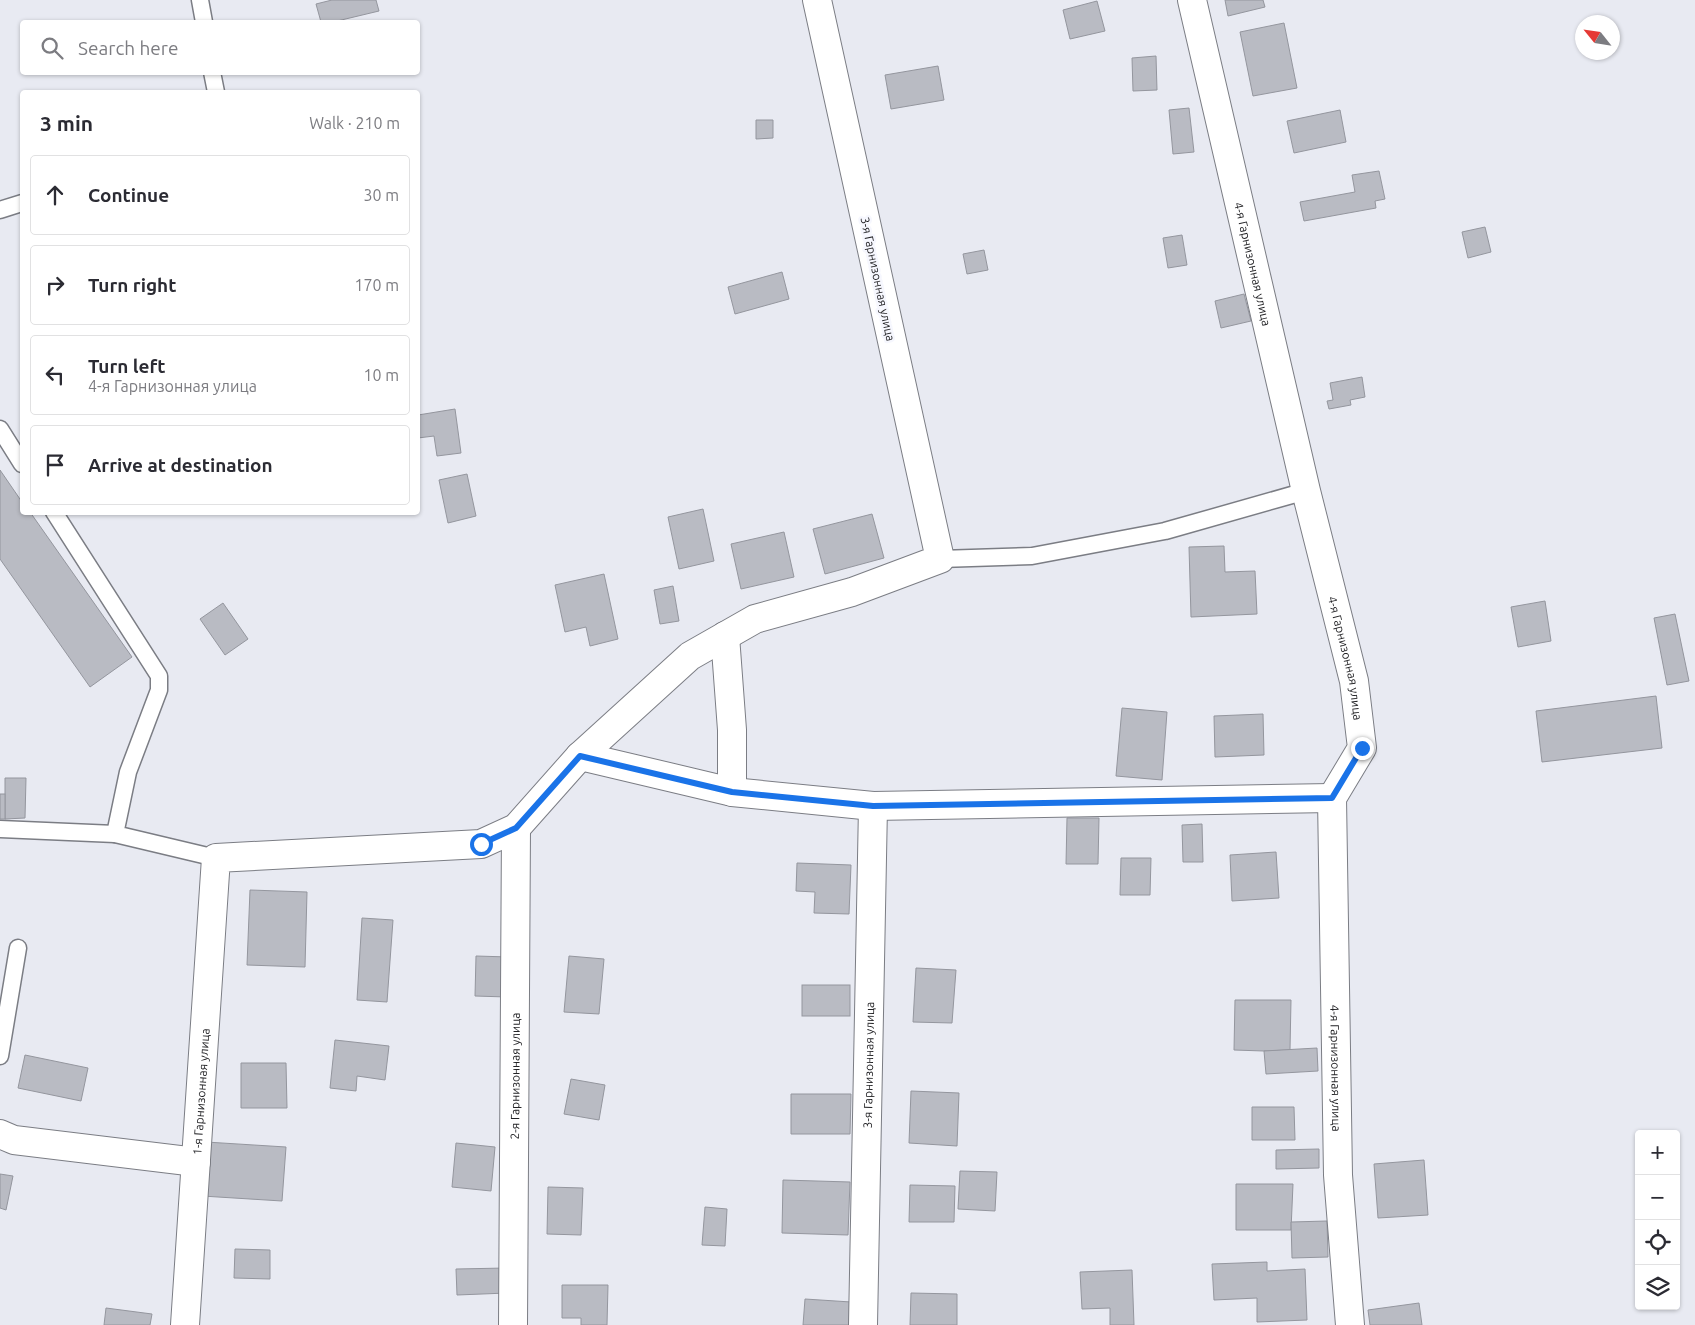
<!DOCTYPE html>
<meta charset="utf-8">
<style>
:root{--surface:#fff;--page:#f2f2f3;--text:#2b2b33;--muted:#7c7c81;--line:#e1e1e2}
body{margin:0;font-family:Ubuntu,sans-serif;background:var(--page);color:var(--text)}
.controls{position:absolute;right:15px;bottom:15px;display:grid;overflow:hidden;border-radius:5px;box-shadow:0 1px 4px #0004}
.controls button{width:45px;height:45px;display:grid;place-items:center;padding:0;border:0;border-bottom:1px solid var(--line);background:var(--surface);color:var(--text);font:25px sans-serif}
.compass{position:absolute;left:1575px;top:15px;width:45px;height:45px;border-radius:50%;background:var(--surface);box-shadow:0 1px 4px #0004;rotate:300deg}
.stop{position:absolute;width:15px;height:15px;margin:-11px;border:4px solid #1a73e8;border-radius:50%;background:#fff}
.stop.end{background:#1a73e8;border-color:#fff;box-shadow:0 1px 5px #0008}
.list{margin:0;padding:0;list-style:none}
h2{display:flex;justify-content:space-between;align-items:center;height:65px;margin:0;padding:0 20px;font-size:21px}
h2 small{font-size:16px;font-weight:400;color:var(--muted)}
.list li{display:grid;grid-template-columns:32px 1fr auto;gap:15px;align-items:center;box-sizing:border-box;height:80px;margin:0 10px 10px;padding:0 10px;border:1px solid var(--line);border-radius:5px}
.list b{display:block;font-size:19px;white-space:nowrap}
.list p{margin:0;font-size:16px;white-space:nowrap;color:var(--muted)}
.list em{font-size:16px;font-style:normal;color:var(--muted)}
.icon{flex:none;width:28px;height:28px;fill:none;stroke:currentColor;stroke-width:2;stroke-linecap:round;stroke-linejoin:round}
.map{position:relative;flex:none;width:1695px;height:1325px;overflow:hidden}
.search{position:absolute;background:var(--surface);box-shadow:0 1px 4px #0004;left:20px;top:20px;width:400px;height:55px;display:flex;align-items:center;gap:12px;box-sizing:border-box;padding:0 18px;border-radius:5px;color:var(--muted);font-size:19px}
.panel{position:absolute;background:var(--surface);box-shadow:0 1px 4px #0004;left:20px;top:90px;width:400px;height:425px;border-radius:5px}
.map>svg:first-child{display:block}
</style>
<div class="map">
<svg width="1695" height="1325" viewBox="0 0 1695 1325">
<rect width="100%" height="100%" fill="#e8eaf2"/>
<g fill="#b9bbc3" stroke="#94969e">
<path d="M 332,0 L 376,0 L 379,11 L 333,22 L 321,22 L 316,4 Z"/>
<path d="M 1225,0 L 1263,0 L 1265,7 L 1228,16 Z"/>
<path d="M 1097,1 L 1105,31 L 1070,39 L 1063,10 Z"/>
<path d="M 1284,23 L 1297,88 L 1253,96 L 1240,32 Z"/>
<path d="M 1156,56 L 1157,90 L 1133,91 L 1132,58 Z"/>
<path d="M 938,66 L 944,100 L 891,109 L 885,75 Z"/>
<path d="M 1189,108 L 1194,152 L 1173,154 L 1169,110 Z"/>
<path d="M 1340,110 L 1346,142 L 1294,153 L 1287,121 Z"/>
<path d="M 756,120 L 773,120 L 773,138 L 756,139 Z"/>
<path d="M 1379,171 L 1385,199 L 1375,201 L 1376,208 L 1304,221 L 1300,202 L 1355,192 L 1352,175 Z"/>
<path d="M 1485,227 L 1491,252 L 1468,258 L 1462,232 Z"/>
<path d="M 1182,235 L 1187,265 L 1168,268 L 1163,238 Z"/>
<path d="M 984,250 L 988,270 L 967,274 L 963,254 Z"/>
<path d="M 782,272 L 789,299 L 735,314 L 728,287 Z"/>
<path d="M 1244,294 L 1251,321 L 1221,328 L 1215,301 Z"/>
<path d="M 1362,377 L 1365,397 L 1350,400 L 1351,405 L 1329,409 L 1327,401 L 1333,400 L 1330,383 Z"/>
<path d="M 455,409 L 461,453 L 437,456 L 434,436 L 418,438 L 418,415 Z"/>
<path d="M 0,470 L 22,502 L 22,512 L 30,512 L 132,657 L 90,687 L 0,559 Z"/>
<path d="M 467,474 L 476,516 L 448,523 L 439,480 Z"/>
<path d="M 703,509 L 714,561 L 679,569 L 668,517 Z"/>
<path d="M 872,514 L 884,558 L 825,574 L 813,529 Z"/>
<path d="M 784,532 L 794,577 L 741,589 L 731,544 Z"/>
<path d="M 1224,546 L 1225,572 L 1255,571 L 1257,614 L 1191,617 L 1189,547 Z"/>
<path d="M 604,574 L 618,639 L 590,646 L 586,627 L 565,632 L 555,585 Z"/>
<path d="M 673,586 L 679,621 L 660,624 L 654,590 Z"/>
<path d="M 1545,601 L 1551,641 L 1518,647 L 1511,607 Z"/>
<path d="M 223,603 L 248,639 L 225,655 L 200,619 Z"/>
<path d="M 1675,614 L 1689,681 L 1667,685 L 1654,618 Z"/>
<path d="M 1656,696 L 1662,748 L 1542,762 L 1536,711 Z"/>
<path d="M 1122,708 L 1167,712 L 1162,780 L 1116,776 Z"/>
<path d="M 1263,714 L 1264,755 L 1215,757 L 1214,716 Z"/>
<path d="M 5,778 L 26,778 L 25,818 L 5,819 Z"/>
<rect x="0" y="794" width="5" height="25"/>
<path d="M 1067,818 L 1099,818 L 1098,864 L 1066,864 Z"/>
<path d="M 1202,824 L 1203,862 L 1183,862 L 1182,825 Z"/>
<path d="M 1276,852 L 1279,898 L 1232,901 L 1230,855 Z"/>
<path d="M 1121,858 L 1151,858 L 1150,895 L 1120,895 Z"/>
<path d="M 797,863 L 851,865 L 849,914 L 814,913 L 815,892 L 796,891 Z"/>
<path d="M 250,890 L 307,892 L 305,967 L 247,965 Z"/>
<path d="M 362,918 L 393,920 L 387,1002 L 357,1000 Z"/>
<path d="M 476,956 L 509,957 L 507,997 L 475,996 Z"/>
<path d="M 569,956 L 604,959 L 599,1014 L 564,1012 Z"/>
<path d="M 916,968 L 956,970 L 952,1023 L 913,1022 Z"/>
<rect x="802" y="985" width="48" height="31"/>
<path d="M 1235,1000 L 1291,1000 L 1290,1050 L 1264,1051 L 1234,1050 Z"/>
<path d="M 335,1040 L 389,1046 L 385,1080 L 357,1076 L 356,1091 L 330,1088 Z"/>
<path d="M 1317,1048 L 1318,1071 L 1266,1074 L 1264,1051 Z"/>
<path d="M 25,1055 L 88,1068 L 81,1101 L 18,1088 Z"/>
<path d="M 241,1063 L 286,1063 L 287,1108 L 241,1108 Z"/>
<path d="M 571,1079 L 605,1085 L 599,1120 L 564,1114 Z"/>
<path d="M 911,1091 L 959,1093 L 957,1146 L 909,1143 Z"/>
<path d="M 791,1094 L 851,1094 L 850,1134 L 791,1134 Z"/>
<path d="M 1252,1107 L 1294,1107 L 1295,1140 L 1252,1140 Z"/>
<path d="M 206,1142 L 286,1147 L 282,1201 L 202,1196 Z"/>
<path d="M 456,1143 L 495,1147 L 491,1191 L 452,1187 Z"/>
<path d="M 1319,1149 L 1319,1168 L 1276,1169 L 1276,1150 Z"/>
<path d="M 1424,1160 L 1428,1215 L 1378,1218 L 1374,1164 Z"/>
<path d="M 960,1171 L 997,1172 L 995,1211 L 958,1209 Z"/>
<path d="M 0,1174 L 13,1176 L 6,1210 L 0,1208 Z"/>
<path d="M 783,1180 L 850,1182 L 848,1235 L 782,1233 Z"/>
<path d="M 1236,1184 L 1293,1184 L 1291,1230 L 1236,1230 Z"/>
<path d="M 910,1185 L 955,1186 L 954,1222 L 909,1222 Z"/>
<path d="M 548,1187 L 583,1188 L 581,1235 L 547,1234 Z"/>
<path d="M 705,1207 L 727,1209 L 725,1246 L 702,1245 Z"/>
<path d="M 1327,1221 L 1328,1257 L 1292,1258 L 1291,1222 Z"/>
<path d="M 235,1249 L 270,1250 L 270,1279 L 234,1278 Z"/>
<path d="M 1267,1262 L 1267,1271 L 1305,1269 L 1307,1320 L 1257,1322 L 1257,1298 L 1214,1300 L 1212,1264 Z"/>
<path d="M 506,1268 L 507,1293 L 457,1295 L 456,1269 Z"/>
<path d="M 1132,1270 L 1134,1325 L 1110,1325 L 1110,1308 L 1082,1309 L 1080,1272 Z"/>
<path d="M 562,1285 L 608,1285 L 607,1325 L 581,1325 L 581,1318 L 562,1318 Z"/>
<path d="M 911,1293 L 957,1294 L 957,1325 L 910,1325 Z"/>
<path d="M 805,1299 L 851,1302 L 849,1325 L 803,1325 Z"/>
<path d="M 1419,1303 L 1422,1325 L 1370,1325 L 1368,1310 Z"/>
<path d="M 106,1308 L 152,1314 L 150,1325 L 104,1325 Z"/>
</g>
<g fill="none" stroke-linecap="round" stroke-linejoin="round">
<g stroke="#7b7d84" stroke-width="19">
<g id="lane">
<path d="M 200,0 L 204,22"/>
<path d="M 212,72 L 216,92"/>
<path d="M 0,210 L 22,203"/>
<path d="M 0,429 L 22,464"/>
<path d="M 54,512 L 159,676 L 159,690 L 128,772 L 115,834 L 216,858"/>
<path d="M 940,559 L 1032,556 L 1165,531 L 1306,491"/>
<path d="M 0,829 L 115,834"/>
<path d="M 0,1056 L 18,948"/>
</g>
</g>
<g stroke="#7b7d84" stroke-width="30">
<g id="street">
<path id="s1" d="M 1192,0 L 1306,491 L 1354,681 L 1362,748 L 1332,798 L 1338,1175 L 1350,1325"/>
<path d="M 725,636 L 732,730 L 732,792"/>
<path d="M 580,756 L 732,792 L 873,806 L 1332,798"/>
<path d="M 0,1134 L 14,1140 L 196,1162"/>
<path id="s2" d="M 185,1325 L 216,858 L 481,844 L 516,828 L 580,756 L 690,656 L 755,619 L 852,592 L 940,559 L 817,0"/>
<path id="s3" d="M 513,1325 L 516,828"/>
<path id="s4" d="M 863,1325 L 873,806"/>
</g>
</g>
<use href="#lane" stroke="#fff" stroke-width="16"/>
<use href="#street" stroke="#fff" stroke-width="28"/>
</g>
<g fill="none" stroke-linecap="round" stroke-linejoin="round">
<path stroke="#1a73e8" stroke-width="6" d="M 481,844 L 516,828 L 580,756 L 732,792 L 873,806 L 1332,798 L 1362,748"/>
</g>
<g text-anchor="middle" dominant-baseline="central" stroke-width="5" stroke-linejoin="round" paint-order="stroke">
<g font-size="12" fill="#222225" stroke="#f6f7fe">
<text stroke="none"><textPath href="#s1" startOffset="271">4-я Гарнизонная улица</textPath></text>
<text transform="translate(878 279) rotate(78)">3-я Гарнизонная улица</text>
<text stroke="none"><textPath href="#s1" startOffset="676">4-я Гарнизонная улица</textPath></text>
<text stroke="none"><textPath href="#s4" startOffset="260">3-я Гарнизонная улица</textPath></text>
<text stroke="none"><textPath href="#s1" startOffset="1096">4-я Гарнизонная улица</textPath></text>
<text stroke="none"><textPath href="#s3" startOffset="249">2-я Гарнизонная улица</textPath></text>
<text stroke="none"><textPath href="#s2" startOffset="234">1-я Гарнизонная улица</textPath></text>
</g>
</g>
</svg>
<div class="controls">
<button>+</button>
<button>−</button>
<button><svg class="icon" aria-label="locate" viewBox="0 0 24 24"><circle cx="12" cy="12" r="6"/><path d="M12 2v4M12 18v4M2 12h4M18 12h4"/></svg></button>
<button><svg class="icon" aria-label="layers" viewBox="0 0 24 24"><path d="M12 4l9 5-9 5-9-5zM3 14l9 5 9-5"/></svg></button>
</div>
<svg class="compass" viewBox="-18 -18 36 36"><path d="M0-13l5 13h-10z" fill="#e53935"/><path d="M0 13l5-13h-10z" fill="#7c7c81"/></svg>
<div class="stop" style="left:481px;top:844px"></div>
<div class="stop end" style="left:1362px;top:748px"></div>
<div class="search"><svg class="icon" aria-label="search" viewBox="0 0 24 24"><circle cx="10" cy="10" r="6"/><path d="M15 15l6 6"/></svg>Search here</div>
<section class="panel">
<h2>3 min<small>Walk · 210 m</small></h2>
<ul class="list">
<li><svg class="icon" aria-label="ahead" viewBox="0 0 24 24"><path d="M12 20V5M6 11l6-6 6 6"/></svg><div><b>Continue</b></div><em>30 m</em></li>
<li><svg class="icon" aria-label="right" viewBox="0 0 24 24"><path d="M7 20v-9h11M14 6l5 5-5 5"/></svg><div><b>Turn right</b></div><em>170 m</em></li>
<li><svg class="icon" aria-label="left" viewBox="0 0 24 24"><path d="M17 20v-9H6M10 6l-5 5 5 5"/></svg><div><b>Turn left</b><p>4-я Гарнизонная улица</p></div><em>10 m</em></li>
<li><svg class="icon" aria-label="arrive" viewBox="0 0 24 24"><path d="M6 21V4h12l-3 4 3 4H6"/></svg><div><b>Arrive at destination</b></div></li>
</ul>
</section>
</div>
